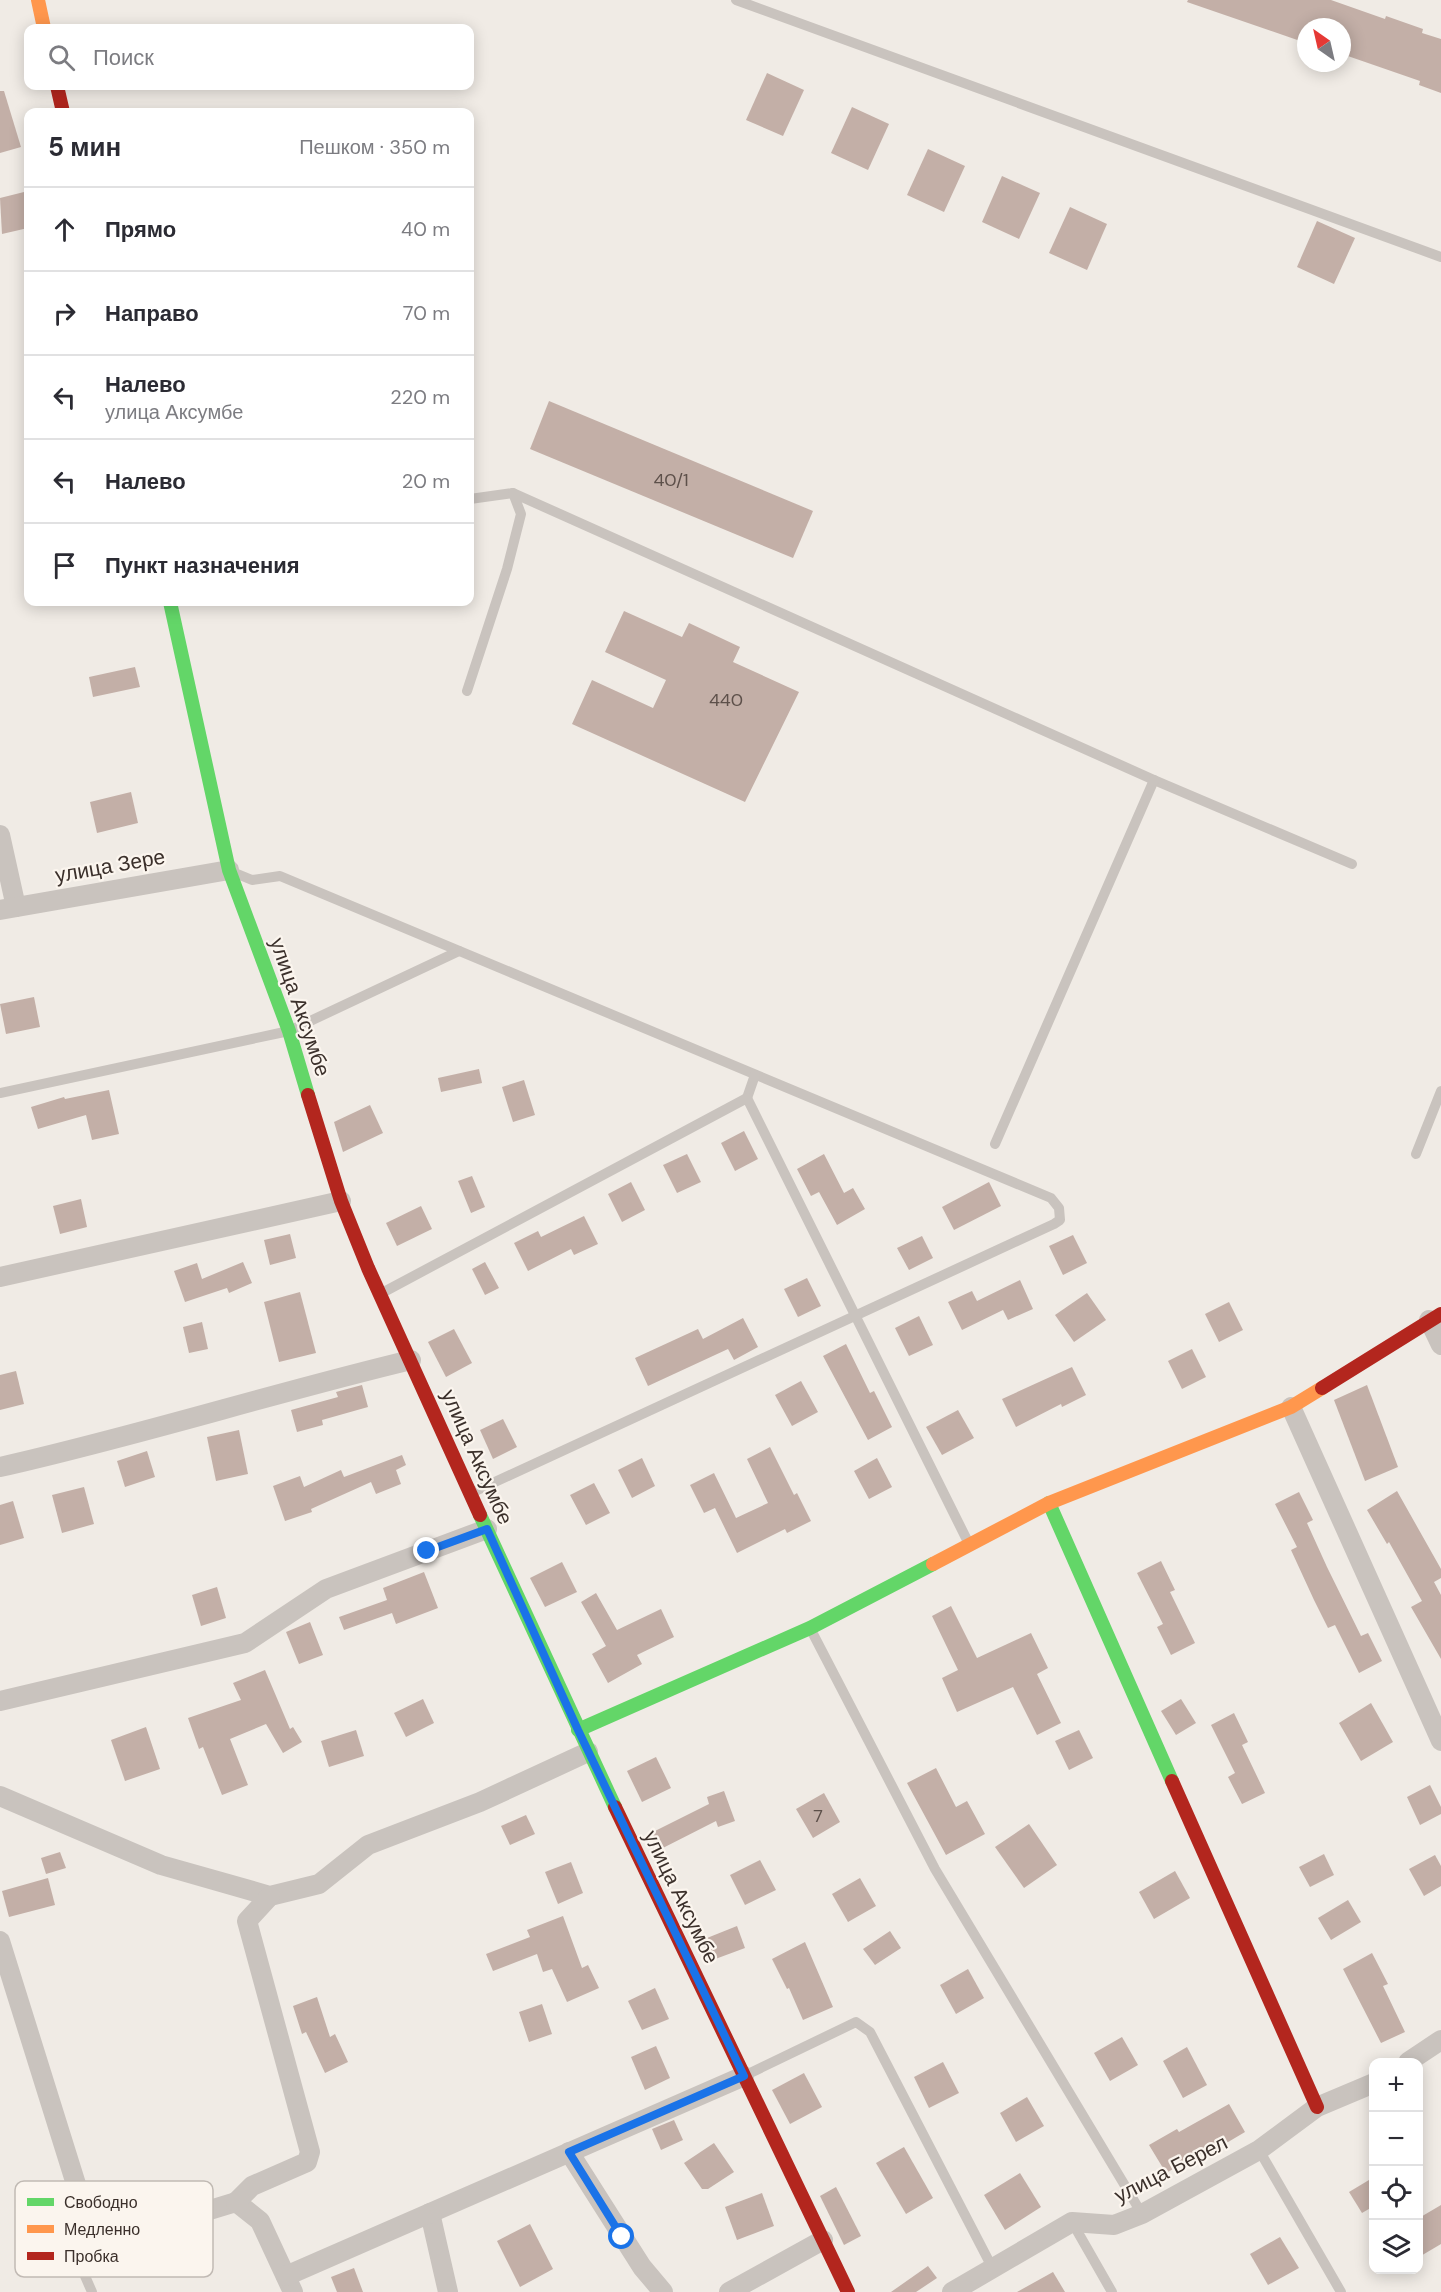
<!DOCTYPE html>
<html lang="ru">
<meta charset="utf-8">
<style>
:root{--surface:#fff;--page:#f2f2f3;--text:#2b2b33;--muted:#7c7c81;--line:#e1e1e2}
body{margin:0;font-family:"DM Sans",sans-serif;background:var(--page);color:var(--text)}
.controls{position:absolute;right:18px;bottom:18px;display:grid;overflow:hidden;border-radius:12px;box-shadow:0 3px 15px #0003}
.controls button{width:54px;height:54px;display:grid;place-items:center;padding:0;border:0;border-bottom:2px solid var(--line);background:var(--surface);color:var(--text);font:30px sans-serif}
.compass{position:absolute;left:1297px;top:18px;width:54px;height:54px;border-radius:50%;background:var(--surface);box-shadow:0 3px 15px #0003;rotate:326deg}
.stop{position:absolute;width:18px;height:18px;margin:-14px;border:4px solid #1a73e8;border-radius:50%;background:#fff}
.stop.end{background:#1a73e8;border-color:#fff;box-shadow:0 2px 6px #0008}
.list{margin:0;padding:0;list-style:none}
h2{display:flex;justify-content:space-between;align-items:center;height:78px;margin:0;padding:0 24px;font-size:26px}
h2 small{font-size:20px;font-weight:400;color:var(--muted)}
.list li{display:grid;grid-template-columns:39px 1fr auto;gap:18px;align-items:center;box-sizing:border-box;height:84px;padding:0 24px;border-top:2px solid var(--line)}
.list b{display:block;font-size:22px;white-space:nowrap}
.list p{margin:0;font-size:20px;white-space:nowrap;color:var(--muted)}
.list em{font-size:20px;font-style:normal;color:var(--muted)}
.icon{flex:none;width:33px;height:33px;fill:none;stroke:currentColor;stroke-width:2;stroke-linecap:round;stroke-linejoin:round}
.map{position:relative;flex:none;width:1441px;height:2292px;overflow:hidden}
.search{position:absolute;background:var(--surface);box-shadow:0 3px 15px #0003;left:24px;top:24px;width:450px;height:66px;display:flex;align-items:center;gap:15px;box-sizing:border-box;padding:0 21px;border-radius:12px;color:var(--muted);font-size:22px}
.panel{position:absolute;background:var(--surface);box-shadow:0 3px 15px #0003;left:24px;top:108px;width:450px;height:498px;border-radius:12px}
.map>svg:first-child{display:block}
</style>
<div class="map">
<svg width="1441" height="2292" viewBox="0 0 1441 2292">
<rect width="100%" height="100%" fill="#f0ebe5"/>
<g fill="#c3afa7">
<path d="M 1188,0 L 1331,0 L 1385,19 L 1386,16 L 1423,29 L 1422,33 L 1441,39 L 1441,93 L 1419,85 L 1420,81 L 1342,54 L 1342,27 L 1306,27 L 1306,43 L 1187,2 Z"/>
<path d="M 767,73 L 804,90 L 783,136 L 746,120 Z"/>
<path d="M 0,91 L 4,91 L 21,147 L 0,153 Z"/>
<path d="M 852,107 L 889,124 L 868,170 L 831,153 Z"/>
<path d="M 928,149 L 965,166 L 944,212 L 907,195 Z"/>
<path d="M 1002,176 L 1040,193 L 1019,239 L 982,222 Z"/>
<path d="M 28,191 L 28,228 L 2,234 L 0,198 Z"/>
<path d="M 1070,207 L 1107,224 L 1087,270 L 1049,253 Z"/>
<path d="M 1317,221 L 1355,238 L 1334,284 L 1297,267 Z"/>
<path d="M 549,401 L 813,511 L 793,558 L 530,449 Z"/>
<path d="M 624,611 L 682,637 L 689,623 L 740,647 L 733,662 L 799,692 L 745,802 L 572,724 L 592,680 L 653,708 L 666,680 L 605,652 Z"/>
<path d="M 135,667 L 140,687 L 93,697 L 89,677 Z"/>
<path d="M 131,792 L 138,823 L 97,833 L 90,802 Z"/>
<path d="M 34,997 L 40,1027 L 6,1034 L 0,1004 Z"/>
<path d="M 479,1069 L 482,1083 L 441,1092 L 438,1078 Z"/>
<path d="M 524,1080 L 535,1115 L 513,1122 L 502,1087 Z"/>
<path d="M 109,1090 L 119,1134 L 92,1140 L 86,1115 L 38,1129 L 31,1107 L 64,1097 L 65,1099 Z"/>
<path d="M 370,1105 L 383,1133 L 343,1152 L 334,1122 Z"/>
<path d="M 744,1131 L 758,1159 L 735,1171 L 721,1143 Z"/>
<path d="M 687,1154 L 701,1182 L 677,1193 L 663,1165 Z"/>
<path d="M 824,1154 L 844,1193 L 853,1188 L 865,1209 L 837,1225 L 819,1192 L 811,1196 L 797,1169 Z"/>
<path d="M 472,1176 L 485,1207 L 471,1213 L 458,1181 Z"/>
<path d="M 631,1182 L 645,1210 L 622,1222 L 608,1194 Z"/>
<path d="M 989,1182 L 1001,1206 L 954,1230 L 942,1207 Z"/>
<path d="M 81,1199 L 87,1227 L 60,1234 L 53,1206 Z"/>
<path d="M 421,1206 L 432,1229 L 397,1246 L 386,1223 Z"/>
<path d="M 584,1216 L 598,1244 L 574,1255 L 571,1249 L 528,1271 L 514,1243 L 538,1231 L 541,1237 Z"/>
<path d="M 290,1234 L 296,1258 L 270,1265 L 264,1240 Z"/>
<path d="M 1073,1235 L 1087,1263 L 1063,1275 L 1049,1246 Z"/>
<path d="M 922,1236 L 933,1258 L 909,1270 L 897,1248 Z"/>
<path d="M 243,1262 L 252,1283 L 229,1293 L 227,1288 L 185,1302 L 174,1271 L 197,1263 L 202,1279 Z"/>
<path d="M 485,1262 L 499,1288 L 485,1295 L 472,1269 Z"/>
<path d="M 807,1278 L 821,1306 L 798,1317 L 784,1289 Z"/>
<path d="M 1020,1280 L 1033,1309 L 1008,1320 L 1003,1310 L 962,1330 L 948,1302 L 972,1291 L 977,1301 Z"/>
<path d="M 300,1292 L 316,1353 L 279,1362 L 264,1302 Z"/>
<path d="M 1087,1293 L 1106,1320 L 1074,1342 L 1055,1315 Z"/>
<path d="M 1229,1302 L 1243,1330 L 1219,1342 L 1205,1314 Z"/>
<path d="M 919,1316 L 933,1345 L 909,1356 L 895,1328 Z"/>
<path d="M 743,1318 L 758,1347 L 734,1360 L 728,1349 L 648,1386 L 635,1358 L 698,1329 L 703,1339 Z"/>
<path d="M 202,1322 L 208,1349 L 189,1353 L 183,1327 Z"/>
<path d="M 454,1329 L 472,1363 L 446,1377 L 428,1342 Z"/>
<path d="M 846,1344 L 870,1393 L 874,1391 L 892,1427 L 868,1440 L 823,1356 Z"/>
<path d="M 1192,1349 L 1206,1377 L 1182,1389 L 1168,1361 Z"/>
<path d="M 1072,1367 L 1086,1395 L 1062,1407 L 1061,1404 L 1016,1427 L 1002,1399 Z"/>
<path d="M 16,1371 L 24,1404 L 0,1410 L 0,1375 Z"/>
<path d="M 801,1381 L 818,1412 L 792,1426 L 775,1395 Z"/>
<path d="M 362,1385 L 368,1407 L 322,1420 L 323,1425 L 297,1432 L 291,1410 L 338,1397 L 336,1392 Z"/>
<path d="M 1367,1385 L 1398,1467 L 1365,1481 L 1334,1400 Z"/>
<path d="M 958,1410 L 974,1438 L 942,1455 L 926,1427 Z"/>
<path d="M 503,1419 L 517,1447 L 493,1459 L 480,1430 Z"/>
<path d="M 239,1430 L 248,1474 L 216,1481 L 207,1437 Z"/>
<path d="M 770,1447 L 794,1495 L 797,1493 L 811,1521 L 787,1533 L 785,1529 L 737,1553 L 715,1508 L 704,1513 L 690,1485 L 714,1473 L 736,1518 L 768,1503 L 747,1459 Z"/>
<path d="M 147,1451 L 155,1477 L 125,1487 L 117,1461 Z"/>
<path d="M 402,1455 L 406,1465 L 396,1470 L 401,1484 L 376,1494 L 371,1482 L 311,1509 L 312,1512 L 285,1521 L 273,1486 L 300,1476 L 304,1487 L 341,1470 L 344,1477 Z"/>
<path d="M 642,1458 L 655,1486 L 632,1498 L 618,1470 Z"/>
<path d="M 877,1458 L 892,1487 L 869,1499 L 854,1471 Z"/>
<path d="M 594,1483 L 610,1513 L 586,1525 L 570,1495 Z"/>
<path d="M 84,1487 L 94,1524 L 62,1533 L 52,1495 Z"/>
<path d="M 1397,1491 L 1441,1569 L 1441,1578 L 1434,1582 L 1441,1595 L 1441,1659 L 1411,1607 L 1422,1601 L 1389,1542 L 1387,1544 L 1367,1510 Z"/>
<path d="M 1299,1492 L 1313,1520 L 1307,1523 L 1327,1567 L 1361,1636 L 1368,1633 L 1382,1661 L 1359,1673 L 1335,1625 L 1328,1628 L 1314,1600 L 1291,1550 L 1297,1547 L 1275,1504 Z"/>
<path d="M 13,1501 L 24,1538 L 0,1545 L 0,1505 Z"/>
<path d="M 1161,1561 L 1175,1590 L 1170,1592 L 1195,1643 L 1171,1655 L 1157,1627 L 1163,1624 L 1137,1573 Z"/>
<path d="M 562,1562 L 577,1592 L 545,1607 L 530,1578 Z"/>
<path d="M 424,1572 L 438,1608 L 396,1624 L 392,1613 L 344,1630 L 339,1617 L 387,1600 L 383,1588 Z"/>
<path d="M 217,1587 L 226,1618 L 201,1626 L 192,1595 Z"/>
<path d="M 596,1593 L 617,1630 L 661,1609 L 674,1637 L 637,1655 L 642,1664 L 608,1683 L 592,1654 L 606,1646 L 581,1602 Z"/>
<path d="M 951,1606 L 977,1658 L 1031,1633 L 1048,1668 L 1037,1674 L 1061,1723 L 1037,1735 L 1013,1687 L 957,1712 L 942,1678 L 958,1670 L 932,1616 Z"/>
<path d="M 310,1622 L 323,1655 L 299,1664 L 286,1632 Z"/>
<path d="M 265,1670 L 290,1729 L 293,1727 L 302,1742 L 283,1753 L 266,1724 L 230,1739 L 248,1785 L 222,1795 L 203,1747 L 199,1749 L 188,1718 L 241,1700 L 233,1683 Z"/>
<path d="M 423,1699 L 434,1723 L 406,1737 L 394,1713 Z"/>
<path d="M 1181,1699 L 1196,1723 L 1176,1735 L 1161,1711 Z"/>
<path d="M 1371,1703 L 1393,1742 L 1361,1761 L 1339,1723 Z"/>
<path d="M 1234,1713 L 1248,1742 L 1242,1745 L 1265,1793 L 1242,1804 L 1228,1777 L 1235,1773 L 1211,1725 Z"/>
<path d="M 146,1727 L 160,1769 L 125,1781 L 111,1740 Z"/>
<path d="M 356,1730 L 364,1756 L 329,1767 L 321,1741 Z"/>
<path d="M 1079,1730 L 1093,1758 L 1069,1770 L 1055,1741 Z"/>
<path d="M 656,1757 L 671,1788 L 642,1802 L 627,1771 Z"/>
<path d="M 936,1768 L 956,1807 L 967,1801 L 985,1834 L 946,1855 L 907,1783 Z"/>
<path d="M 1430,1785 L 1441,1807 L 1441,1814 L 1420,1825 L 1407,1797 Z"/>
<path d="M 724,1791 L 735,1821 L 718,1827 L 716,1821 L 655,1852 L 647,1835 L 709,1804 L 707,1797 Z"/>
<path d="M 824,1793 L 840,1822 L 813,1838 L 796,1809 Z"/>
<path d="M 526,1815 L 535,1834 L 510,1845 L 501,1826 Z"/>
<path d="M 1029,1824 L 1057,1865 L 1024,1888 L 995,1847 Z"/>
<path d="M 60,1852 L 66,1868 L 46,1874 L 41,1858 Z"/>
<path d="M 1324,1854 L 1334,1875 L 1310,1887 L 1299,1867 Z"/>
<path d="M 1435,1855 L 1441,1866 L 1441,1886 L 1424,1896 L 1409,1869 Z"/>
<path d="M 760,1860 L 776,1890 L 745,1905 L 730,1875 Z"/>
<path d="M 571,1862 L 583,1893 L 558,1904 L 545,1872 Z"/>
<path d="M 1175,1871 L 1190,1898 L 1154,1919 L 1139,1892 Z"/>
<path d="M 48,1878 L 55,1905 L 9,1917 L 2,1891 Z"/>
<path d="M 860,1878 L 876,1906 L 848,1922 L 832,1894 Z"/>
<path d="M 1348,1900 L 1361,1922 L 1331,1940 L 1318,1918 Z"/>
<path d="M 563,1916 L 582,1968 L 588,1965 L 599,1988 L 567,2002 L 552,1969 L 543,1972 L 537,1954 L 493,1971 L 486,1954 L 530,1937 L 527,1930 Z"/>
<path d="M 737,1926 L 745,1948 L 710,1961 L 702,1940 Z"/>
<path d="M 890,1931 L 901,1948 L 875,1965 L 863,1949 Z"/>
<path d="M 805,1942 L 833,2007 L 803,2020 L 789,1988 L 787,1989 L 772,1959 Z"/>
<path d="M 1372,1953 L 1388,1984 L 1383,1986 L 1405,2032 L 1381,2043 L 1343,1969 Z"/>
<path d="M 968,1969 L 984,1998 L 956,2014 L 940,1985 Z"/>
<path d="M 655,1988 L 669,2019 L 642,2030 L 628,2001 Z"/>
<path d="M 317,1997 L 330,2037 L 335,2034 L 348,2062 L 325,2073 L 306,2032 L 302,2034 L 293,2006 Z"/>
<path d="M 542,2004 L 552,2034 L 529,2042 L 519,2012 Z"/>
<path d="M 1122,2037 L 1138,2065 L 1110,2081 L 1094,2053 Z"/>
<path d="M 656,2046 L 670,2078 L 645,2090 L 631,2057 Z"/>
<path d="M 1187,2047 L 1207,2085 L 1183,2098 L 1163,2061 Z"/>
<path d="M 943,2062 L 959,2093 L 929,2108 L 914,2077 Z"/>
<path d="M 804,2073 L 822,2107 L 790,2124 L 772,2090 Z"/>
<path d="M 1027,2097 L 1044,2126 L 1016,2142 L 1000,2113 Z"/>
<path d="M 1229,2104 L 1245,2132 L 1218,2148 L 1216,2145 L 1166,2173 L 1149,2145 L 1177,2129 L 1179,2132 Z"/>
<path d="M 674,2120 L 683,2140 L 661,2150 L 652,2129 Z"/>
<path d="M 714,2143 L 734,2172 L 708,2189 L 702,2189 L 684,2163 Z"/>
<path d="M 904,2147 L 933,2198 L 906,2214 L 876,2163 Z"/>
<path d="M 1020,2173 L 1041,2207 L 1005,2230 L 984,2195 Z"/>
<path d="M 1374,2177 L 1374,2206 L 1362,2213 L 1349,2192 Z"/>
<path d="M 836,2187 L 861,2236 L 844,2245 L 820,2196 Z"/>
<path d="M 762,2193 L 774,2226 L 737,2240 L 725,2207 Z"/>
<path d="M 1441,2205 L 1441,2244 L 1419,2257 L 1419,2218 Z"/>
<path d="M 530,2224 L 553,2269 L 520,2287 L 497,2241 Z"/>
<path d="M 1280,2237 L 1299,2268 L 1268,2285 L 1250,2254 Z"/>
<path d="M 928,2266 L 937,2278 L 916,2292 L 891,2292 Z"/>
<path d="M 354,2268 L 363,2292 L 337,2292 L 331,2277 Z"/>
<path d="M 1053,2272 L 1065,2292 L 1017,2292 Z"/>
</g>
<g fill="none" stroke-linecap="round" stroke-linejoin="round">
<g stroke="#c9c3be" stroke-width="10">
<path d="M 736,0 L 1441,257"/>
<path d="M 470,499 L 513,493 L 1154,780 L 1352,864"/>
<path d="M 467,691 L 507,569 L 521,514 L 513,493"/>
<path d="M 235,873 L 252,880 L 280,876 L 1051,1198 L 1059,1208 L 1060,1220 L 1054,1224 L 471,1493"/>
<path d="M 0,1093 L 289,1031 L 459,951"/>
<path d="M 747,1098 L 755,1075"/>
<path d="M 995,1144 L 1154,780"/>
<path d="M 1416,1154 L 1441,1091"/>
<path d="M 380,1294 L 747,1098 L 969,1544"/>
<path d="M 810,1628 L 935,1869 L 1142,2214"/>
<path d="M 744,2076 L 856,2022 L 870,2032 L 993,2269"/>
<path d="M 1259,2150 L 1341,2292"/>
<path d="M 1072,2222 L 1112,2292"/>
<path d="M 92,2292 L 85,2276 L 95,2245"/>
</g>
<g stroke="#c9c3be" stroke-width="20">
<path d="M 0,835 L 16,907"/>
<path d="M 0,910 L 229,870"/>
<path d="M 0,1277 L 341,1201"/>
<path d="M 1429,1320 L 1441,1345"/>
<path d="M 1291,1407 L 1441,1741"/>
<path d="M 0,1467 C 138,1436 273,1393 411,1360"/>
<path d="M 0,1701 L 245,1643 L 326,1589 L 487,1529"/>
<path d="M 0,1796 L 161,1865 L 270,1896 L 319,1884 L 368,1845 L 480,1802 L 588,1752"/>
<path d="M 0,1941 L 95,2245 L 236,2202 L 260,2221 L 293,2292"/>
<path d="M 1408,2062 L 1441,2040"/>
<path d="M 569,2152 L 642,2267 L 663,2292"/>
<path d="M 236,2202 L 252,2186 L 307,2162 L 310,2152 L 247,1921 L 270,1896"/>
<path d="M 430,2213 L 448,2292"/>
<path d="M 286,2276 L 744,2076"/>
<path d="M 729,2292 L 823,2240"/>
<path d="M 952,2292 L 1072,2222 L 1114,2225 L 1142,2214 L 1259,2150 L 1317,2107 L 1374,2083"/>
</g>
<g stroke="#63d668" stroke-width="14">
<path d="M 170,602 L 229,870 L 289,1031 L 308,1095"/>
<path d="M 1049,1503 L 1172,1781"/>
<path d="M 480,1515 L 615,1807"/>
<path d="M 578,1730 L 810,1628 L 933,1564"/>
</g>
<g stroke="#ff974d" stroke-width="14">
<path d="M 38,0 L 44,28"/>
<path d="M 933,1564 L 1049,1503 L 1291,1407 L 1322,1388"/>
</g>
<g stroke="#b3261e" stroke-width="14">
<path d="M 57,86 L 63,112"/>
<path d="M 308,1095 L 341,1201 L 368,1268 L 480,1515"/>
<path d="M 1322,1388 L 1441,1314"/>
<path d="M 1172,1781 L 1317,2107"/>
<path d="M 615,1807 L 848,2292"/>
</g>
</g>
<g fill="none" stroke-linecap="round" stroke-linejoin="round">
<path stroke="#1a73e8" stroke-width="8" d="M 427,1551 L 487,1529 L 578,1730 L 744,2076 L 569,2152 L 622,2237"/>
</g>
<g text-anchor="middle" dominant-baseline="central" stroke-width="4.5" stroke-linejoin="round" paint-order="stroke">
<g font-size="18" fill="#5d504a">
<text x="671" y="480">40/1</text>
<text x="726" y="700">440</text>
<text x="818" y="1816">7</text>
</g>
<g font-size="21" fill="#3b302b" stroke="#fbf5ee">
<text transform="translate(110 866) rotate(-10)">улица Зере</text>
<text transform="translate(300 1007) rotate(71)">улица Аксумбе</text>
<text transform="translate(477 1457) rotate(66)">улица Аксумбе</text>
<text transform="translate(681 1897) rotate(64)">улица Аксумбе</text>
<text transform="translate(1171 2169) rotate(-27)">улица Берел</text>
</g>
</g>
<rect x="15" y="2181" width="198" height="96" rx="9" fill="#fbf5ee" stroke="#c1bab4" stroke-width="1.5"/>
<rect x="27" y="2198" width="27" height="8" fill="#63d668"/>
<rect x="27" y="2225" width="27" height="8" fill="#ff974d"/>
<rect x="27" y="2252" width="27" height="8" fill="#b3261e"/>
<g font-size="16" fill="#3b302b">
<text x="64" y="2208">Свободно</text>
<text x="64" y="2235">Медленно</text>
<text x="64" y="2262">Пробка</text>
</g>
</svg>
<div class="controls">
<button>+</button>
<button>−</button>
<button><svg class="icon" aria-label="locate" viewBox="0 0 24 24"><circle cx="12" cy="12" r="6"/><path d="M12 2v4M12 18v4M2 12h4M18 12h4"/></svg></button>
<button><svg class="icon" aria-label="layers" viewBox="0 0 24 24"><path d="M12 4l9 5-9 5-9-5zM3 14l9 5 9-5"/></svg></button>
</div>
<svg class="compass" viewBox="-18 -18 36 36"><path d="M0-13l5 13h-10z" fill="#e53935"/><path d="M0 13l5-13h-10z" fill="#7c7c81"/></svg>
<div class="stop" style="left:622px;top:2237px"></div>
<div class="stop end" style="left:427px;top:1551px"></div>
<div class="search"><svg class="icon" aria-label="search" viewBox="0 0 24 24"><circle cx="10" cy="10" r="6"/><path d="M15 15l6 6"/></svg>Поиск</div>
<section class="panel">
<h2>5 мин<small>Пешком · 350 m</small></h2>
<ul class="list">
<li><svg class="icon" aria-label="ahead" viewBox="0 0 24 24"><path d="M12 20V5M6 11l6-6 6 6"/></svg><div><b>Прямо</b></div><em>40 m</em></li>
<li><svg class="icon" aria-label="right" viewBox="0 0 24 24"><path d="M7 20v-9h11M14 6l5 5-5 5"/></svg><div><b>Направо</b></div><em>70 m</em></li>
<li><svg class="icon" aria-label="left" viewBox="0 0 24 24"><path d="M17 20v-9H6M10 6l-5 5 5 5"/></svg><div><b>Налево</b><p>улица Аксумбе</p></div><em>220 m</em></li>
<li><svg class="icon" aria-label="left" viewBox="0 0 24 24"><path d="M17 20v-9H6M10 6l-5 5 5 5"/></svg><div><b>Налево</b></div><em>20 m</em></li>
<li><svg class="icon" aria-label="arrive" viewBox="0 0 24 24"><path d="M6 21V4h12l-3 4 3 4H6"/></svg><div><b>Пункт назначения</b></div></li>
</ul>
</section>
</div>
